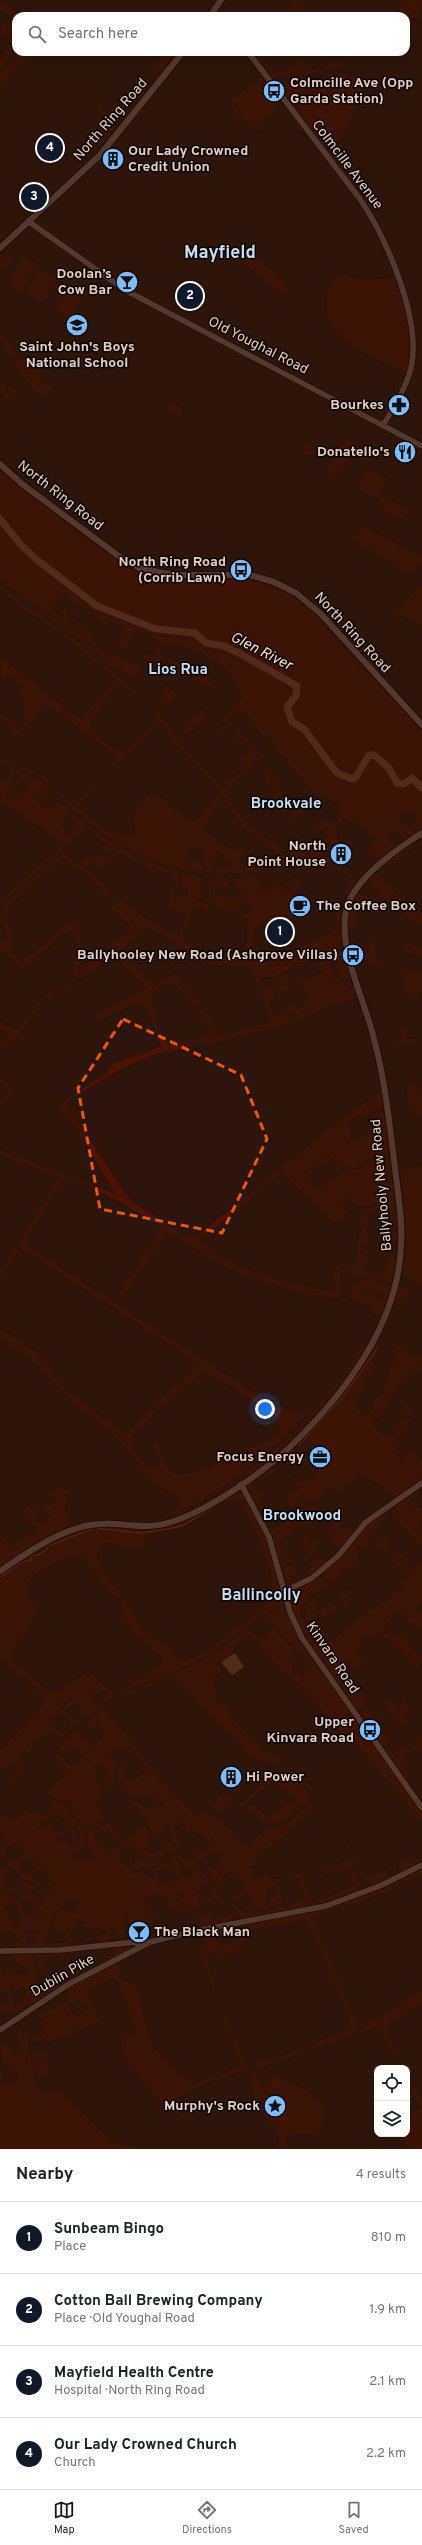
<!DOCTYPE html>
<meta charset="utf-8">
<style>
:root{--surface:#fff;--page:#f2f2f2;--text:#202124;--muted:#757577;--line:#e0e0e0;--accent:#111827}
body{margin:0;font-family:Overpass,sans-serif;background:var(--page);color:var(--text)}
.controls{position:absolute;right:12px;bottom:12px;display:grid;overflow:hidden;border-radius:8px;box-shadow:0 4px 16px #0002}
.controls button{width:36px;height:36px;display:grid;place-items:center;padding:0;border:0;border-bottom:1px solid var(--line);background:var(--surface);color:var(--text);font:20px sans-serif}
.you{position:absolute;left:265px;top:1409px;width:14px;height:14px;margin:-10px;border:3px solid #fff;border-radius:50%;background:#1a73e8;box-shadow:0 0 0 6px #1a73e833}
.badge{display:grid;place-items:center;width:26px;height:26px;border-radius:50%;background:var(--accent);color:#fff;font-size:13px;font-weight:700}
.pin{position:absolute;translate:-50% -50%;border:2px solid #fff;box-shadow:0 1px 4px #0006}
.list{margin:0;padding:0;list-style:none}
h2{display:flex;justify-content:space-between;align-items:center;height:52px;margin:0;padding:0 16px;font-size:17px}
h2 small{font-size:13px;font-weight:400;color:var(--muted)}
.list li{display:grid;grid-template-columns:26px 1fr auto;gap:12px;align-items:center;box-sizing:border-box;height:72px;padding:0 16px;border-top:1px solid var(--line)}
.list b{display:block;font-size:15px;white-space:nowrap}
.list p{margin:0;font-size:13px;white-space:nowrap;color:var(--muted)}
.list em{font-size:13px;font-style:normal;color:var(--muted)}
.icon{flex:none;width:22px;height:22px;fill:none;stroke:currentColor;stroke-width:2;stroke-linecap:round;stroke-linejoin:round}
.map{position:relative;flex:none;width:422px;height:2149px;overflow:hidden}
.search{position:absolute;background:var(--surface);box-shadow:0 4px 16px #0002;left:12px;right:12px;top:12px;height:44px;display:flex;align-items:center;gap:10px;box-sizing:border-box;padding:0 14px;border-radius:12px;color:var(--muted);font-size:15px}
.sheet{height:340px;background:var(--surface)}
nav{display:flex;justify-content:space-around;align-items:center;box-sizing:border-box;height:56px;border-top:1px solid var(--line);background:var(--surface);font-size:11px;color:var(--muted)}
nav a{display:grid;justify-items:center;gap:2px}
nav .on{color:var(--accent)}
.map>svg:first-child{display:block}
</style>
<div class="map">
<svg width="422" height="2149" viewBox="0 0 422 2149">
<rect width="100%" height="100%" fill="#2d150d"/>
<g fill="#4c1300">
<path d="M 0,0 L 17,13 L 16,19 L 12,19 L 0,8 Z"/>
<path d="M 293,0 L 306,0 L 300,16 L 284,16 Z"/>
<path d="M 403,0 L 422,0 L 419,20 L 399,10 Z"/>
<path d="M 2,22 L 16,33 L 16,47 L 0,33 Z"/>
<path d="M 10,48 L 14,51 L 0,70 L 0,59 L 6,49 Z"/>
<path d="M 18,52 L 35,52 L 20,68 L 20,63 L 16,59 Z"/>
<path d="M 165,52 L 176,52 L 161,71 L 153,72 L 153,68 Z"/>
<path d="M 293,52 L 299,52 L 304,63 L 312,70 L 323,68 L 336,60 L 344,67 L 275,78 L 268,75 L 266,66 L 258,59 L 260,57 L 277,73 L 280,70 L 291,69 L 295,61 Z"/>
<path d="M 13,60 L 16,67 L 0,86 L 0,75 Z"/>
<path d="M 344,75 L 365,81 C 357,107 349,128 330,148 L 327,148 L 281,88 L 304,81 Z"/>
<path d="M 260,77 L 279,101 L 274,113 L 270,114 L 261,125 L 261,129 L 254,129 L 238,116 L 229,102 Z"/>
<path d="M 98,106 L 110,119 L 113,127 L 110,137 L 99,147 Z"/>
<path d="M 249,250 L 289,285 L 289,289 L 286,293 L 282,294 L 230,252 Z"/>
<path d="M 7,254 L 13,258 L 3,270 L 0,267 L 0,262 Z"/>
<path d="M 23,257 L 37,263 L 21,293 L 9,282 Z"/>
<path d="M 41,270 L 57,280 L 42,303 L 27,291 Z"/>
<path d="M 338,273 L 353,279 L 369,280 L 394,278 C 407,314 412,334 407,373 C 375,356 319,341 327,296 C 328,288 334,280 338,273 Z"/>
<path d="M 68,287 L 83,297 L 67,319 L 53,307 Z"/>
<path d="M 3,334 L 19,356 L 14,359 L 10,358 L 0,335 Z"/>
<path d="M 21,358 L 23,361 L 28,358 L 43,379 L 40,382 L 42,385 L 45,384 L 48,386 L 51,384 L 54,388 L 43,396 L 38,395 L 16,366 L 16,362 Z"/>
<path d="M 0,380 L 8,387 L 11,385 L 11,388 L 14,388 L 18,394 L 7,401 L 4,395 L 10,390 L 8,388 L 1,393 Z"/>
<path d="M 172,404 L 183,409 L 180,418 L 168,411 Z"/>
<path d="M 346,437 L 369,454 L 365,461 L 363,459 L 364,455 L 352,448 L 340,473 L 333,480 L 325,475 Z"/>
<circle cx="308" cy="449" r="6"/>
<path d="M 368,468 L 387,479 L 377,498 L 357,487 Z"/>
<path d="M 0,470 L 16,485 L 68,524 L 70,528 L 126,566 L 150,576 L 162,579 L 246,579 L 287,592 L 311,610 L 359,666 L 363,667 L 422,732 L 422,829 L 418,831 L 413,827 L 417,817 L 410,810 L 401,811 L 398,819 L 416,833 L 405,840 L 401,836 L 405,830 L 400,836 L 393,829 L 388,840 L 395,847 L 403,842 L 382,859 L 376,855 L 374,859 L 368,855 L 376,838 L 362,826 L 344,817 L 336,829 L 339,847 L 333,860 L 300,861 L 283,843 L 294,829 L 285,839 L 286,845 L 300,850 L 307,842 L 306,846 L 308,850 L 317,848 L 323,854 L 334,851 L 333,843 L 314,845 L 313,842 L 325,841 L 327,838 L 326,834 L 329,832 L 326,829 L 330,825 L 319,831 L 316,826 L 322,820 L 328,824 L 330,820 L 337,825 L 342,802 L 338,800 L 334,802 L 309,787 L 287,763 L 288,758 L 284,753 L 281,754 L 275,749 L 267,755 L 265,753 L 273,747 L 269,742 L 273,737 L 271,735 L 265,737 L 244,712 L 239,711 L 224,722 L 219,721 L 243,697 L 239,687 L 226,670 L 236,660 L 255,666 L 221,651 L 205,648 L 190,638 L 154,633 L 99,611 L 73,593 L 64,591 L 61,598 L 56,601 L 52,611 L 62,617 L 65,604 L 67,604 L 66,617 L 74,617 L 75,607 L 80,609 L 69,625 L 26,599 L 0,577 Z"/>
<path d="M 382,495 L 408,510 L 404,519 L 397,518 L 382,510 L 379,512 L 384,504 L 381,501 Z"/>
<path d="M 365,527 L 422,558 L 422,563 L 409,575 L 352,538 Z"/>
<path d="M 0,585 L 18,600 L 70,636 L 141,696 L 139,698 L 122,684 L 116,686 L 113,684 L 115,681 L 113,677 C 97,663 82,649 65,636 C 44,620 19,608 0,588 Z"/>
<path d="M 420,586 L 422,588 L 422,626 L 394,611 Z"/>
<path d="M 68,592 L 98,612 L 114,618 L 114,621 L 106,624 C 94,612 85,605 68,599 Z"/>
<path d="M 42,611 L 70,627 L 106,662 L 130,679 C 100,658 73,633 42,611 Z"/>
<path d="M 116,619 L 145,630 L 135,629 L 127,643 L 127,650 L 118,647 L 121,636 L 125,639 L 127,634 L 123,633 L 125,625 L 115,622 Z"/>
<path d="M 78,622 L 88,627 L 90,634 L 94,634 L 93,642 L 98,643 L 96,646 L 100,647 L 104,653 L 139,665 L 141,671 L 133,678 L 106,661 L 88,642 L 88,639 L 83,637 L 81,630 L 78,633 L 73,628 Z"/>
<path d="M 146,631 L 161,636 L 190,639 L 205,650 L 220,652 L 235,660 L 225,669 C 218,663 211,657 202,653 C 186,645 155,645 146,631 Z"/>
<path d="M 158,645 L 162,646 L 159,655 L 164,657 L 162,661 L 171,668 L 172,664 L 167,661 L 168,659 L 172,662 L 175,660 L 176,664 L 179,663 L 174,671 L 159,666 L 156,662 L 158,657 L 156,656 L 155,660 L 153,658 L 148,663 L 146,660 L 144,662 L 143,654 L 154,656 Z"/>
<path d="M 0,657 L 80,720 L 104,692 L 113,687 L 115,689 L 89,723 C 90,731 115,755 124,752 L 148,730 L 150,732 L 115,768 L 111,765 L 118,757 L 46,703 L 23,731 L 21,729 L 25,721 L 24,711 L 26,700 L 19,695 L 23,687 L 8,675 L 2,679 Z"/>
<path d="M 187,665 L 208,675 L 216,688 L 213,689 L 210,685 L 208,690 L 205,687 L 206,685 L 202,684 L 198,678 L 196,681 L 193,680 L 199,672 L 191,677 L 186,675 Z"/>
<path d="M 161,684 L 170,688 L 177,695 L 162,706 L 160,704 L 162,702 L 156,697 L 164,698 L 160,695 L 162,693 L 166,695 Z"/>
<path d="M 145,699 L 164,719 L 180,743 L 220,785 L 244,822 L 277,846 L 288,858 L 291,865 L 254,872 L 218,873 L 219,869 L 228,868 L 233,861 L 217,851 L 217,860 L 211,863 L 211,867 L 214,870 L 208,872 L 207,866 L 201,859 L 205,855 L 199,849 L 192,846 L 188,852 L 188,861 L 200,862 L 205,872 C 148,867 91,832 55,789 L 56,788 L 73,806 L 92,786 L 94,788 L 79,807 C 90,823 111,834 129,839 C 141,831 130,821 136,811 C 140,805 146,799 151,794 C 169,798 178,818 196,823 L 218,795 L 221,798 L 220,801 L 203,828 C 215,840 225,851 243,849 L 246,852 L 239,860 L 244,867 L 265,867 L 280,862 L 276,851 L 246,829 L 237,820 L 220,789 L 173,742 L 161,722 L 151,730 L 149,728 L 158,719 L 156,713 L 143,701 Z"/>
<path d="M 202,709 L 206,713 L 202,716 L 205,720 L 197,726 L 193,721 L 192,724 L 195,729 L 188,733 L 189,738 L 192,739 L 190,740 L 182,732 L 184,730 L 181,727 L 183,725 L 186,728 L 192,724 L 189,721 Z"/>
<path d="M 0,715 L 13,722 L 20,732 L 19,735 L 15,735 L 6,722 L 0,719 Z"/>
<path d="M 239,716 L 232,723 L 247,741 L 243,742 L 242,738 L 240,740 L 242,745 L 238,746 L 240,742 L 237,744 L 235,741 L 239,739 L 240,736 L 237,736 L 233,728 L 228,726 L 216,737 L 216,734 Z"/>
<path d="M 248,742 L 258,756 L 253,756 L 256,760 L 263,755 L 264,757 L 231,784 L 233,787 L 230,789 L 226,782 L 229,780 L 231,782 L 235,776 L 243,772 L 240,767 L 244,762 L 242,760 L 236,761 L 250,750 L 245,746 Z"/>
<path d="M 0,759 C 19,769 38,769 54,785 L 52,787 L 38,775 L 0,762 Z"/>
<path d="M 268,768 L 271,772 L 268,774 L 270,777 L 279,779 L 274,782 L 281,789 L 278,792 L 291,804 L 286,814 L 268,801 L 276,793 L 267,783 L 264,774 Z"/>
<path d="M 9,770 L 14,773 L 5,798 L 8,800 L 12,788 L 21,795 L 24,794 L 29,785 L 16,775 L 18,773 C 33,777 42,782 52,793 L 47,796 L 45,789 L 46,796 L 39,795 L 36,799 L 43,807 L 52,808 L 58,802 L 54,796 L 70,813 L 61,825 L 65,830 L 62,833 L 66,837 L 76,825 L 72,819 L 74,816 L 87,826 L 0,905 L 0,902 L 64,844 L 0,799 L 0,781 L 5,784 L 10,775 Z"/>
<path d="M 303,802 L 307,806 L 301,814 L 298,813 L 294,822 L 291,818 L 294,811 Z"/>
<path d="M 97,832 L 116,846 L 115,850 L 110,852 L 103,847 L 107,842 L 101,841 L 95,835 Z"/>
<path d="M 408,846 L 412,848 L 376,874 L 393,888 L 395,886 L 397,889 L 387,901 L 372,887 L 370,880 Z"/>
<path d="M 121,848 L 138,859 L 177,871 L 177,884 L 173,886 L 174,874 L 153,869 L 120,853 L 105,868 L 100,868 L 93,859 L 86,866 L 109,890 L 111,895 L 107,898 L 82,869 L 75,869 L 63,856 L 12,903 L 4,909 L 2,908 L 64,851 L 78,867 L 92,855 L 94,857 L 100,854 L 109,860 Z"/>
<path d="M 326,864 L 336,866 L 354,877 L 354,883 L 349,892 L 345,893 L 351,878 C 334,862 317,866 296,871 L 301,886 L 294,901 L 297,903 L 296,906 L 302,909 L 285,914 L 254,929 L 252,953 L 259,960 L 271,962 L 329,934 L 337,925 L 333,917 L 337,915 L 340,917 L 338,919 L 340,919 L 337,928 L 340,931 L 342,947 L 287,970 L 274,977 L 262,977 L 260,981 L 264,983 L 259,989 L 251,968 C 236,962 217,968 202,960 C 191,954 156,928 149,928 L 81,979 L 74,976 L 77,945 L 72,929 L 68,930 L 24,968 L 20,968 L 5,952 L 0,952 L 0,942 L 4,940 C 8,931 7,928 0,920 L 0,913 L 12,933 L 10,945 L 21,963 L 69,922 L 73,922 C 83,936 80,952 78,968 L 79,971 L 82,970 L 100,952 L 130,933 L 131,926 L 111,908 L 119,898 L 148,920 L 173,935 L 179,934 L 180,928 L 184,929 L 183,941 C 202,955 222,961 245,957 L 248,922 L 244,916 L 250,912 L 256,920 L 250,911 L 256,913 L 232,879 L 258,877 L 261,879 L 261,894 L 276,886 L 275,884 L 272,884 L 270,878 L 273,878 L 278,887 L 287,892 L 292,890 L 290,883 L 285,885 L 284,882 L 289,880 L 290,883 L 293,882 L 292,879 L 297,877 L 295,870 L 296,869 Z"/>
<path d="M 183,873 L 204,879 L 202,885 L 199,885 L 200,898 L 193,899 L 209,905 L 208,878 L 211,880 L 210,911 L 193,906 L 186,927 L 182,926 L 185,914 L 168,908 L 172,888 L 174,890 L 174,897 L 187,896 L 188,888 L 183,887 L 181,881 Z"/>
<path d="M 219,878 L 227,878 L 229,887 L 215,885 L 214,880 Z"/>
<path d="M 399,890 L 401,892 L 399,896 L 422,915 L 422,928 L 389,902 Z"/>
<path d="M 359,893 L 375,902 L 369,903 L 362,911 L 357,908 L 354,913 L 357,917 L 355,926 L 348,927 L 348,912 Z"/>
<path d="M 221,895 L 226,895 L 232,900 L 240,895 L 241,904 L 238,907 L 233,902 L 240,911 L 216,908 L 215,897 Z"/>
<path d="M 374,939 L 377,939 L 377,946 L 375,946 L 376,953 L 372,954 L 377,954 L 380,964 L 373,966 L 373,963 L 369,964 C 366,955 367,953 369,943 L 373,943 Z"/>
<path d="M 405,942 L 409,944 L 409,948 L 411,944 L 422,948 L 422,957 L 415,954 L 416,951 L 413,949 L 413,954 L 404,952 L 402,947 Z"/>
<path d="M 343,950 L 343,956 L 328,959 L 332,970 L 338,968 L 337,960 L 346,959 L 351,979 L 343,979 L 339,972 L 332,974 L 334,981 L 337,980 L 338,984 L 352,981 L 354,986 L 346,986 L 345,988 L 347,989 L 344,990 L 341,989 L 342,993 L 351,991 L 350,988 L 354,987 L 358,997 L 318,1010 L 292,1023 L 233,1038 L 152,1055 L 119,1070 L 71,1099 L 68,1104 L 69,1108 L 125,1193 L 133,1202 L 185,1236 L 197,1236 L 337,1123 L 381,1091 L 384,1106 L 371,1111 L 366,1118 L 361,1116 L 367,1110 L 347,1123 L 345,1129 L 348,1124 L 352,1130 L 349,1140 L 359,1142 L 360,1139 L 357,1136 L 365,1137 L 364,1134 L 375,1128 L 373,1123 L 370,1123 C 371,1114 377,1112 384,1113 L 390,1151 L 386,1155 L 372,1156 L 356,1168 L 340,1166 L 327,1154 L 309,1167 L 307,1173 L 313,1184 L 321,1191 L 321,1187 L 344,1171 L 359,1169 L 375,1158 L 390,1159 L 394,1195 L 392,1197 L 363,1207 L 345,1197 L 341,1206 L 348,1213 L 344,1217 L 345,1220 L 336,1223 L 282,1173 L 198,1242 L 239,1266 L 275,1280 L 334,1293 L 336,1282 L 333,1280 L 337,1262 L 352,1267 L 356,1265 L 359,1233 L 362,1232 L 358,1213 L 351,1215 L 393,1200 L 396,1203 L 397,1226 L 381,1227 L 379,1208 L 365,1212 L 369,1225 L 366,1232 L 370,1232 L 370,1235 L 367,1236 L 367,1245 L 361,1245 L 360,1255 L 365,1255 L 364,1250 L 368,1250 L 371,1257 L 368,1257 L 369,1262 L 362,1264 L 362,1270 L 359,1270 L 376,1275 L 381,1273 L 395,1247 L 396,1249 L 393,1282 L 390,1283 L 373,1276 L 352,1274 L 344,1266 L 340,1267 L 339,1298 C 298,1293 255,1282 218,1262 C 201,1253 185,1241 168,1232 L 120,1300 L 117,1297 L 161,1229 L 159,1225 C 129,1208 101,1189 68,1178 L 64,1179 L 26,1240 L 29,1247 L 160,1332 L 157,1336 L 17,1245 L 59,1179 L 59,1175 L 18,1162 L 0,1153 L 0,1150 L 116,1194 L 77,1130 L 59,1107 L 61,1103 L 105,1074 L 112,1064 L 161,1047 L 157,1036 L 161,1033 L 169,1046 L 211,1035 C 213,1025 203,1017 197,1010 L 201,1006 L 213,1023 L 220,1037 L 273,1021 L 260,992 L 272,985 L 275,994 L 269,1004 L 275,1017 L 284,1014 L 288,1018 L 298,1017 L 297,1013 L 288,1015 L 284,1008 L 289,1006 L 289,1002 L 291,1007 L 295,1005 L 297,1009 L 303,1007 L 302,1003 L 308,1001 L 304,989 L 298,982 L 297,970 L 302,981 L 323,973 L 318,960 Z"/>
<path d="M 121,954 L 154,985 L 175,974 L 199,1003 L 195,1007 L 174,983 C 166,983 153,990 150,997 L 160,1031 L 157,1033 L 142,1002 L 137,1002 L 98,1021 L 95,1019 L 95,1015 L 147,989 L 118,957 Z"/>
<path d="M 404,968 L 422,974 L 422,991 L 413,1000 L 409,998 L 399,972 Z"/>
<path d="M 286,973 L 290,987 L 279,995 L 274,982 Z"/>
<path d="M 73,980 L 71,985 L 51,1000 L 45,995 L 47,993 L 55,994 Z"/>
<path d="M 42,996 L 43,1000 L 19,1035 L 0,1050 L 0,1046 L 8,1034 L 0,1027 L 0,1021 L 14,1031 L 19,1029 Z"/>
<path d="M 405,1025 L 409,1039 L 417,1039 L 410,1044 L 408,1041 L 404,1043 L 398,1042 L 397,1048 L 394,1041 L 403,1041 L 400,1028 Z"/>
<path d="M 0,1074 L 14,1093 L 0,1107 L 0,1103 L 8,1092 L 0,1080 Z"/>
<path d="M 419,1084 L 422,1095 L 422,1114 L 410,1117 L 415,1114 L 410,1112 L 413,1111 L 414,1106 L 408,1107 L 407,1103 L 412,1100 L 407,1101 L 406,1099 L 412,1096 L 407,1096 L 407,1087 Z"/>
<path d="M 325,1157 L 330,1158 L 328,1161 L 330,1165 L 326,1166 L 325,1161 L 311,1170 L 315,1175 L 313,1177 L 309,1172 L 311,1168 Z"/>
<path d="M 422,1167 L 422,1283 L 417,1285 L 403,1274 L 409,1240 L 407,1239 L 401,1172 L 404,1169 Z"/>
<circle cx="390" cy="1236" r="7"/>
<path d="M 15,1247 L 19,1250 L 0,1279 L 0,1271 Z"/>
<path d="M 365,1279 L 375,1280 L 391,1288 L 386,1296 L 364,1287 L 361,1293 L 366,1296 L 371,1291 L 379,1295 L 376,1294 L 373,1298 L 377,1300 L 386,1298 L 387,1300 L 381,1317 L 371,1313 L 373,1307 L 347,1297 L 347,1294 L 351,1294 L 352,1286 Z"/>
<path d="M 405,1286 L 410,1292 C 397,1303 382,1321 379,1339 C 378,1345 379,1351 377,1358 L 374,1357 L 371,1365 L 374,1366 L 370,1376 L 367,1376 L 363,1383 L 365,1385 L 360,1393 L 355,1392 L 352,1397 L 356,1400 L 353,1405 L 366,1417 L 374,1408 L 373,1400 L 381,1398 L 385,1391 L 381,1389 L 384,1383 L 387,1387 L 388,1385 L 386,1379 L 391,1380 L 387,1378 L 391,1373 L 389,1371 L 393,1360 L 398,1363 L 399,1360 L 394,1359 L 394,1356 L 400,1357 L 395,1355 L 394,1349 L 399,1352 L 399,1355 L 402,1352 L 393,1347 L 398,1348 L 399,1344 L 406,1346 L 407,1349 L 411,1349 L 411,1355 L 422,1357 L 422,1361 L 418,1362 L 420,1365 L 422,1363 L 422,1369 L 400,1380 L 401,1383 L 390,1397 L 379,1419 L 375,1418 L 371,1423 L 385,1437 L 388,1435 L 391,1437 L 402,1429 L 401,1425 L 400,1428 L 394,1428 L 398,1419 L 402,1422 L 404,1417 L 409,1419 L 407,1425 L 409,1429 L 392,1443 L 390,1438 L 387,1439 L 400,1451 L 396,1456 L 402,1461 L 405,1457 L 406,1453 L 411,1450 L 422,1462 L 422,1479 L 397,1496 L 362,1474 L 341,1491 L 326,1487 L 319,1501 L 305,1500 L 291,1507 L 286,1497 L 299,1489 L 296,1484 L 291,1481 L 297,1476 L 297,1480 L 301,1483 L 314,1475 L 330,1459 L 308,1439 L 300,1446 L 298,1443 L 350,1382 L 397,1290 Z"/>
<path d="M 0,1328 L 39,1354 L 57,1379 L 73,1396 L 126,1435 L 152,1410 L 155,1414 L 131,1437 C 131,1450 143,1465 154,1470 L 159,1467 L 161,1462 L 152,1444 L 157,1443 L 166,1465 L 175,1474 C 208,1476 239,1453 269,1440 L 279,1433 L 281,1426 C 264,1402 229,1386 204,1371 L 158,1410 L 155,1406 L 160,1401 L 200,1364 L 161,1338 L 163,1334 L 273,1405 C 286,1411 299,1415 313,1408 C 275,1447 221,1496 169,1515 L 178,1506 L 180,1497 L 154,1483 L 146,1476 L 139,1462 L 107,1428 L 82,1411 L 32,1359 L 0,1338 Z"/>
<path d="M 363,1345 L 367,1347 L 361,1357 L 298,1436 L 265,1463 L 221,1495 L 299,1430 L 342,1377 Z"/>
<path d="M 408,1403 L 412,1406 L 411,1410 L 416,1418 L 401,1413 L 403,1406 Z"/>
<path d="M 292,1449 L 294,1451 L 276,1467 L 275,1474 L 269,1477 L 264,1476 L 252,1484 L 258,1494 L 265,1492 L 264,1495 L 259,1497 L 268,1515 L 269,1509 L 272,1507 L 276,1515 L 286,1509 L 286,1513 L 268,1521 L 248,1487 L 249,1483 Z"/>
<path d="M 57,1488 L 68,1491 L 65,1508 L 70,1526 L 38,1542 L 0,1566 L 0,1554 L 3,1550 L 0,1548 L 0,1533 L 11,1547 L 35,1530 L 37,1527 L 36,1525 L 33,1526 L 22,1511 L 36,1501 L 37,1504 L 29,1507 L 32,1511 L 37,1509 L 38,1511 L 33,1514 L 41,1526 L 46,1523 L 45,1521 L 50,1516 L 42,1502 L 50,1506 L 54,1504 L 56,1500 L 53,1496 L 45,1494 Z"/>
<path d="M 238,1490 L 246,1497 L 239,1502 L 234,1497 L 181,1527 L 148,1534 L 141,1550 L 106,1542 L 100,1544 C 89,1561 112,1583 121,1595 L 116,1599 L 81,1555 C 58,1558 41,1566 26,1584 L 29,1598 L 38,1609 C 32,1627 14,1641 11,1659 L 26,1673 L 22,1677 L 0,1657 L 0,1575 L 64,1537 L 92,1527 L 148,1530 L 176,1524 Z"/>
<path d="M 415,1493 L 409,1505 L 411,1508 L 414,1503 L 419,1509 L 422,1508 L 422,1520 L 418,1524 L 422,1532 L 422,1548 L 391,1514 L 393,1513 L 392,1508 Z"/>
<path d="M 248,1501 L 270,1544 L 283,1601 L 195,1663 L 119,1693 L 121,1688 L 160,1668 L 163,1657 L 129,1628 L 120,1604 L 125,1600 L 141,1628 L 170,1648 L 179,1660 L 185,1662 C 200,1659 262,1610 272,1597 C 277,1572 253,1527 241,1505 Z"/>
<path d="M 306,1505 L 319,1507 L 322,1513 L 296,1531 L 292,1517 Z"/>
<path d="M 383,1512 L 386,1514 L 363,1548 L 358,1546 L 356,1549 L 359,1557 L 349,1571 L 342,1568 L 340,1577 L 334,1583 L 331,1583 L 325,1575 L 325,1571 L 364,1526 Z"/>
<path d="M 332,1514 L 340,1521 L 341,1530 L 348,1528 L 353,1532 C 341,1549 311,1585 289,1586 L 271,1532 L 291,1519 L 294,1533 L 279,1540 L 285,1538 L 286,1540 L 280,1542 L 285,1558 L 291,1556 L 293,1562 L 287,1564 L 288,1567 L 294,1566 L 297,1578 L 295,1579 L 294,1576 L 290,1576 L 291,1582 L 299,1581 L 311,1575 L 310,1563 L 317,1559 L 326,1562 L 339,1550 L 329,1536 L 332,1534 L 326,1531 L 334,1524 L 327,1515 Z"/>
<path d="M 306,1531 L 306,1535 L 310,1541 L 315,1539 L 318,1543 L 315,1546 L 313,1554 L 309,1557 L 301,1536 Z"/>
<path d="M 383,1535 L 389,1539 L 386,1546 L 390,1549 L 382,1554 L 385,1549 L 381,1553 L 381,1550 L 386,1543 L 382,1548 L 375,1546 L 380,1540 L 384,1542 L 384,1539 L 380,1538 Z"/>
<path d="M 399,1548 L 406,1556 L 403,1558 L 408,1559 L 405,1564 L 407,1567 L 403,1571 L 400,1568 L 405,1564 L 400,1556 L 398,1558 L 401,1564 L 397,1568 L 392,1559 L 394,1555 L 381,1567 Z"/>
<path d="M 422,1560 L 422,1600 L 414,1609 L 416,1612 L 422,1612 L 422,1632 L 404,1617 L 405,1612 L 402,1610 L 399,1614 L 398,1611 L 383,1627 L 387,1630 L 384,1633 L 379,1631 L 370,1640 L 367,1633 L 359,1639 L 362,1643 L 356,1652 L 359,1655 L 355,1661 L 360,1656 L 364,1661 L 361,1664 L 359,1661 L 358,1668 L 349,1663 L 345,1669 L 345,1674 L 335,1678 C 323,1661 285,1611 291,1592 L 318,1576 L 326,1584 L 325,1588 C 287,1607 299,1617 318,1645 L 316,1649 L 318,1652 L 374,1607 L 379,1608 L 382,1606 L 380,1601 L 384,1603 L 398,1588 L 403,1592 L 406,1585 L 400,1584 L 409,1575 L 405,1571 L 409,1568 L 412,1571 Z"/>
<path d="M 350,1589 L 352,1592 L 345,1600 L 349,1605 L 346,1610 L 339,1596 Z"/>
<path d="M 314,1598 L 318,1611 L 331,1602 L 337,1610 L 322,1618 L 320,1614 L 310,1619 L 307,1623 L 305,1610 Z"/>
<path d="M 282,1606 L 286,1608 L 306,1648 L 422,1812 L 422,1822 L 351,1737 L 345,1742 L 340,1736 L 342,1734 L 291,1675 L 288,1677 L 249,1635 L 233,1645 L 235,1650 L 214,1663 L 221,1673 L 213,1676 L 217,1701 L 228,1707 L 234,1720 L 266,1751 L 282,1762 L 279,1761 L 276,1763 L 249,1758 L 248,1753 L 229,1730 L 227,1732 L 198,1703 L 186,1687 L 181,1688 L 172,1676 L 123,1696 L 104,1709 C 112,1722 124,1732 133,1744 C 152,1770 173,1797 199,1817 L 206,1812 L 212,1817 L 220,1820 L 243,1846 L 241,1850 L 264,1831 L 284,1826 L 309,1805 L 316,1808 L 255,1859 L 257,1864 L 250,1866 L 254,1880 L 268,1876 L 269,1879 L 282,1879 L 303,1873 L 311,1904 L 351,1888 L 350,1886 L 353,1884 L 349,1874 L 352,1873 L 355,1873 L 360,1886 L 356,1890 L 318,1904 L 244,1919 L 239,1918 L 230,1902 L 244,1913 L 254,1914 L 286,1907 L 305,1900 L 298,1877 L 277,1881 L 283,1904 L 270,1906 L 270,1899 L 278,1896 L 276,1886 L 266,1889 L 266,1908 L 246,1910 L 236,1903 L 246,1909 L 256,1904 L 247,1891 L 237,1900 L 232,1898 L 246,1886 L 232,1870 L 221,1877 L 223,1884 L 220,1888 L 206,1867 L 215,1869 L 221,1865 L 219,1859 L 223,1856 L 216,1849 L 200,1861 L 192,1854 L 194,1846 L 199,1851 L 205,1851 L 215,1842 L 213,1838 L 209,1841 L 190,1829 L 189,1834 L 187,1834 L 182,1817 L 179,1819 L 181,1824 L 177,1826 L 175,1823 L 172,1824 L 181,1850 L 177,1850 L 168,1822 L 163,1830 L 156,1834 L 165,1847 L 167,1843 L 172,1843 L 175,1851 L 168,1854 L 147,1823 L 148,1821 L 129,1799 L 140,1803 L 146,1810 L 151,1807 L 159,1808 L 164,1806 L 162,1802 L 155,1805 L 157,1801 L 153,1795 L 155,1793 L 140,1796 L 137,1799 L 120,1787 L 129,1778 L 132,1782 L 148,1770 L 131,1746 L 124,1748 L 123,1744 L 119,1743 L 118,1748 L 111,1748 L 110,1756 L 116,1764 L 112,1786 L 107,1789 L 102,1783 L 108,1777 L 104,1763 L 99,1763 L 93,1767 L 97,1774 L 95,1776 L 103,1790 L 95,1802 L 104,1816 L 95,1825 L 84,1825 L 71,1809 L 73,1804 L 69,1800 L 66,1802 L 46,1794 L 68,1770 L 53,1755 L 54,1753 L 72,1766 L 84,1756 L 71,1743 L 62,1752 L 59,1752 L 57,1750 L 77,1731 L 92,1748 L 107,1735 L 98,1724 L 91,1729 L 85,1724 L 105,1707 L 126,1693 L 207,1660 L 248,1628 L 260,1640 L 273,1629 L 263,1617 L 295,1651 L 282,1664 L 293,1655 L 296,1663 L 291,1664 L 293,1674 L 299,1673 L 302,1677 L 305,1674 L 304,1671 L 310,1664 L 265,1615 Z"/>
<path d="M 387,1631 L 390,1637 L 394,1637 L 399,1631 L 395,1641 L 397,1644 L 400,1641 L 396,1640 L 402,1633 L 408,1633 L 405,1636 L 408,1638 L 406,1640 L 411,1642 L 409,1644 L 413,1651 L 422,1656 L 420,1664 L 415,1658 L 419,1665 L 416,1668 L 409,1661 L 413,1656 L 409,1652 L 410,1656 L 408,1659 L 399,1651 L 400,1649 L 397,1649 L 383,1636 Z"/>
<path d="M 89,1671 L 109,1691 L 117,1694 L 105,1703 L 101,1699 L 108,1693 L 104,1689 L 93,1694 L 91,1692 L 89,1694 L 99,1708 L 84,1718 L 81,1712 L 82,1708 L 75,1702 L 66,1710 L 63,1707 L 73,1698 L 71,1696 L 62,1704 L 56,1699 L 54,1701 L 68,1716 L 81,1720 L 70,1730 L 68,1729 L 71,1726 L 69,1719 L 63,1713 L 61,1715 L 57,1713 L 47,1719 L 42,1715 L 58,1732 L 65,1732 L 64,1737 L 59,1738 L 52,1728 L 40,1741 L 30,1740 L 33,1748 L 28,1754 L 25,1750 L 20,1755 L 22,1757 L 19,1760 L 22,1764 L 20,1767 L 15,1761 L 8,1768 L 6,1766 L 1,1770 L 3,1772 L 0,1774 L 0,1751 L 47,1701 L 27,1680 L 30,1676 L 46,1690 L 56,1694 Z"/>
<path d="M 341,1676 L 341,1684 L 352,1687 L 364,1698 L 365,1704 L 362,1707 L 356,1708 L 336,1679 Z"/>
<path d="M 404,1697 L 406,1703 L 412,1707 L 403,1714 L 409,1721 L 402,1727 L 384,1701 L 392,1699 L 397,1707 L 396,1710 L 404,1704 L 402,1701 Z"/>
<path d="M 366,1710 L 371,1712 L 388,1736 L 388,1740 L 384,1744 L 395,1758 L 399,1757 L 396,1753 L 403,1747 L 407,1751 L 402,1759 L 406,1763 L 409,1760 L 410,1762 L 403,1768 L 411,1778 L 408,1781 L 361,1714 Z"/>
<path d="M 419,1735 L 422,1738 L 421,1755 L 417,1751 L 415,1753 L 415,1749 L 409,1744 L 411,1742 L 415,1746 L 419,1746 L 415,1739 Z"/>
<path d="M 129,1761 L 122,1767 L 127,1776 L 117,1783 L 120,1764 Z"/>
<path d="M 19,1769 L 23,1769 L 24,1773 L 12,1783 L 11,1776 Z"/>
<path d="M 280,1771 L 308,1791 L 310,1794 L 307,1802 L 302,1804 L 295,1801 L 296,1799 L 286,1790 L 283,1791 L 274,1781 L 269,1783 L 241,1808 L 236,1807 L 274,1775 Z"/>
<path d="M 302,1774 L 303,1780 L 324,1804 L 367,1878 L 388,1869 L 388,1877 L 371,1885 L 366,1883 C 352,1856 340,1829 323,1804 C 317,1795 302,1785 302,1774 Z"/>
<path d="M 225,1792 L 234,1802 L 217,1813 L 211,1807 Z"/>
<path d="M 51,1799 L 63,1803 L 70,1815 L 62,1818 L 56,1811 L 37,1827 L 42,1832 L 51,1824 L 53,1826 L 49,1829 L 52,1832 L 57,1829 L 59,1832 L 69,1827 L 66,1822 L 72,1818 L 77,1824 L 73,1828 L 77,1836 L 76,1840 L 67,1830 L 56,1839 L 59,1842 L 62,1840 L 73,1850 L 80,1842 L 78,1826 L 85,1831 L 86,1845 L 71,1854 L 75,1859 L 71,1863 L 81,1859 L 94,1862 L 95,1858 L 89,1847 L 87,1831 L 96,1830 L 94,1838 L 99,1840 L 96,1843 L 99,1841 L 107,1852 L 123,1842 L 125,1846 L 119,1851 L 120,1858 L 127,1867 L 135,1863 L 135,1857 L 142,1862 L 157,1863 L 152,1867 L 143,1866 L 131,1871 L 132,1874 L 141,1871 L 148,1878 L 148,1882 L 155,1874 L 155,1870 L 167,1861 L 170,1869 L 158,1871 L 158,1882 L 166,1882 L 166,1885 L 169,1885 L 169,1882 L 179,1880 L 181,1875 L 177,1876 L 170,1860 L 176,1857 L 182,1867 L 181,1875 L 191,1880 L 194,1872 L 184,1865 L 179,1857 L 188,1857 L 210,1881 L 197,1892 L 200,1899 L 198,1902 L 200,1905 L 212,1896 L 212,1884 L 222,1898 L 196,1907 L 194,1910 L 199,1917 L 209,1912 L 213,1923 L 214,1920 L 232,1914 L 232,1919 L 228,1922 L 202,1926 L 192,1909 L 186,1912 L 183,1902 L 180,1903 L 180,1898 L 185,1896 L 182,1890 L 174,1892 L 175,1896 L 178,1896 L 182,1911 L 178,1912 L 176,1908 L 173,1912 L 163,1894 L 143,1897 L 162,1923 L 157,1918 L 150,1917 L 142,1924 L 142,1921 L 130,1923 L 128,1917 L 124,1917 L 126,1927 L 122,1940 L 113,1928 L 104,1942 L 99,1942 L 99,1936 L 107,1934 L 107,1929 L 85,1927 L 86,1922 L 77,1918 L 71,1938 L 72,1946 L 53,1947 L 52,1943 L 63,1943 L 67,1941 L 66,1931 L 56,1930 L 53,1927 L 58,1911 L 75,1912 L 76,1906 L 80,1906 L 80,1901 L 66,1898 L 64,1904 C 48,1915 48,1931 43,1948 L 32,1948 L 38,1942 L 35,1936 L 37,1931 L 28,1930 L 26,1941 L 29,1948 L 18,1948 L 16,1943 L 19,1942 L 12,1930 L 6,1930 L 2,1935 L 0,1930 L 0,1893 L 6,1895 L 12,1901 L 4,1908 L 12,1922 L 20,1923 L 20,1912 L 10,1895 L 15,1895 L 25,1917 L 38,1914 L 44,1918 L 46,1915 L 29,1900 L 22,1901 L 18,1894 L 29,1893 L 41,1907 L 48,1892 L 36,1887 L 35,1890 L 23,1890 L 25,1883 L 53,1891 L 52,1887 L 48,1885 L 49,1876 L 42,1868 L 32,1873 L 37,1882 L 23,1880 L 19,1875 L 24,1872 L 30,1874 L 34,1870 L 36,1862 L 30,1856 L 22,1863 L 18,1872 L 8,1864 L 25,1855 L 16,1842 L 12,1842 L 5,1849 L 6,1860 L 0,1856 L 3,1843 L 8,1843 C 0,1839 0,1826 0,1815 L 15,1821 L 27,1810 L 32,1814 L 36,1811 L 42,1817 L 54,1807 Z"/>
<path d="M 252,1803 L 268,1818 L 288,1803 L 299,1809 C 276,1829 269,1829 247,1807 Z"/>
<path d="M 109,1823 L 121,1838 L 119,1840 L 113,1839 L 109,1831 L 104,1834 L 98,1829 Z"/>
<path d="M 144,1825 L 151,1838 L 145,1849 L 149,1853 L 162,1850 L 165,1857 L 147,1859 L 134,1850 L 127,1840 Z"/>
<path d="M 415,1856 L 416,1860 L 422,1857 L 422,1860 L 399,1872 L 398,1865 Z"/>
<path d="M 349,1860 L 351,1868 L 325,1874 L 323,1869 Z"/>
<path d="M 0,1868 L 7,1869 L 1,1874 L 5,1877 L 1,1883 L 8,1888 L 10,1887 L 12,1889 L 19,1880 L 18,1889 L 14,1892 L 0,1890 Z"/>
<path d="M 422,1869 L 422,1873 L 395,1886 L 394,1884 Z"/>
<path d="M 389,1886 L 393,1889 L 356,1903 L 311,1916 L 357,2025 L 356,2035 L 311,2049 L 309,2045 L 352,2029 L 350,2020 L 321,1948 L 306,1919 L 242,1931 L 245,1941 L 242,1947 L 220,1957 L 220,1949 L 207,1954 L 208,1965 L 219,2004 L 198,1949 L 208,1945 L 203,1933 L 212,1932 L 219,1946 L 229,1943 L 230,1945 L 240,1940 L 240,1937 L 234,1936 L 233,1931 L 219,1933 L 217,1931 C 279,1919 330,1910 389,1886 Z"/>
<path d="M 131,1946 L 131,1948 L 114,1957 L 112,1947 Z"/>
<path d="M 86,1951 L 44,1958 L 46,1975 C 38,1974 36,1965 36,1958 L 39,1954 Z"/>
<path d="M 14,1954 L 30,1954 C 38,1969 34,1977 37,1994 L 40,1994 L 39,1990 L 53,1987 L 60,1980 L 74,1976 L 19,2012 L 14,2012 L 18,2004 L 22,2004 L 28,1989 L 19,1987 L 18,1991 L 10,1984 L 11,1998 L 15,2002 L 11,2014 L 1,2008 L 7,2002 L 8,1992 L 0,1990 L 0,1973 L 6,1975 L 6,1968 L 11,1968 L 11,1960 L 15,1974 L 26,1976 L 30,1972 L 26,1972 L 30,1968 L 26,1969 L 26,1965 L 15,1962 Z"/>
<path d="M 116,1963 L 124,1983 L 129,1980 C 145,1990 142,2030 154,2048 C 159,2054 166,2060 171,2066 C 179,2074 184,2080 195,2084 L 213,2076 L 214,2080 L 180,2095 L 179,2108 L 183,2120 L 171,2108 L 163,2106 L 122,2052 L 122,2036 L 125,2033 L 139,2037 L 118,1980 L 112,1977 L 86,1989 L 101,2020 L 45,2044 L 45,2039 L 33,2042 L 34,2037 L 45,2034 L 44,2028 L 41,2028 L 40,2024 L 43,2020 L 40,2016 L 64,2002 L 70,2007 L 70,2013 L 79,2017 L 88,2006 L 79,1999 L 73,2005 L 65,1997 L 72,1989 L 72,1985 Z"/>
<path d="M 422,1990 L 422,2002 L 390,2023 L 386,2032 L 404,2067 L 402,2068 L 381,2031 L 375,2027 L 365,2031 L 363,2028 Z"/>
<path d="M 221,2009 L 223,2009 L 247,2069 L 221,2078 L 219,2075 L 242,2066 Z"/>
<path d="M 23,2018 L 36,2087 L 39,2086 L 40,2094 L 56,2090 C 77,2105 92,2124 111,2140 C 117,2146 127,2141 136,2149 L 0,2149 L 0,2065 L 4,2085 L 13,2083 L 18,2079 L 17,2069 L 9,2070 L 8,2064 L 3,2065 L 0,2046 L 9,2044 L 13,2059 L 18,2057 L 17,2053 L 21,2057 L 20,2053 L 23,2052 L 20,2041 L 16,2036 L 21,2029 L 22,2034 L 25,2033 L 24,2026 L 19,2020 Z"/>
<path d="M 46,2050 L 48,2075 L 38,2077 L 36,2066 L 40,2065 L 39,2062 L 35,2063 L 34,2060 L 43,2058 L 42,2056 L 34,2058 L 33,2052 L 36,2054 Z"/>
<path d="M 302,2050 L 304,2053 L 258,2068 L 256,2063 Z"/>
<path d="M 256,2072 L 262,2086 L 279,2076 L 304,2090 L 322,2105 L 322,2123 L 317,2135 L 287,2133 L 284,2149 L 279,2149 C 279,2124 275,2129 262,2111 C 254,2101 253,2087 250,2075 Z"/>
<path d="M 407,2075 L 422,2102 L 422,2149 L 410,2149 L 402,2134 L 407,2134 L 407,2119 L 420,2108 L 407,2080 Z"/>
</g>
<path fill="#81412b" d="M 235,1653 L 244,1667 L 232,1675 L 221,1662 Z"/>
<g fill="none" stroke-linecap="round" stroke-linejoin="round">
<g stroke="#81412b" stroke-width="1">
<path d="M 299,1445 L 342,1398 L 377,1349"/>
<path d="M 254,1480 L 294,1450"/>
<path d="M 0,1577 L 24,1561 L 30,1561 L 32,1556 L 41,1554 L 50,1545 L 95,1528 L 141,1533 L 173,1528 L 184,1525 L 233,1495"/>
</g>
<path stroke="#81412b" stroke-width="7" d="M 0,519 L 21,545 L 36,559 L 97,606 L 156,629 L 195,633 L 206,643 L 223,646 L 239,653 L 297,686 L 296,696 L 287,707 L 292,722 L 304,729 L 337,773 L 352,779 L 356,777 L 369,755 L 374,755 L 389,768 L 397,783 L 404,784 L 412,778 L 422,788"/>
<g stroke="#140200" stroke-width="7">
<g id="tertiary">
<path d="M 248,52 L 360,199 C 387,239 422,320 411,368 C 406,388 394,408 383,425"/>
<path d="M 28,221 L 125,290 L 422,446"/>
<path d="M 241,1484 L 269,1537 L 290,1612 L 302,1638 L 422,1808"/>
<path d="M 285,1591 L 312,1578 L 338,1556 L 366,1522 L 422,1483"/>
<path d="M 0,1951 L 60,1950 L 135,1942 L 141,1947"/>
<path d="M 0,2030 L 69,1984 L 150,1942 L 190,1932 L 326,1906 L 382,1885 L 422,1865"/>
</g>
</g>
<g stroke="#140200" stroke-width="8">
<g id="secondary">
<path d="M 210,16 L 221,0"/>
<path d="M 0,248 L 100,155 L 183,52"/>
<path d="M 0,464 L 22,484 L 120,557 L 139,568 L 174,575 L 250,575 L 274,582 L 296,593 L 321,614 L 422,725"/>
<path d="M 0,1571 C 30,1551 64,1526 100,1524 C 125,1522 145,1531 171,1522 C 210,1510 269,1469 298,1439 C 349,1388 398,1321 401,1246 C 403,1218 397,1188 394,1160 C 389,1118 384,1075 373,1035 C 364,999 338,948 346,911 C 352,880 397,849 422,833"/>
</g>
</g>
<use href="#tertiary" stroke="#816359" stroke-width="5.5"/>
<use href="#secondary" stroke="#816359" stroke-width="6"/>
</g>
<path d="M0 0H422V2149H0ZM 123,1019 L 241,1075 L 267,1139 L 222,1233 L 100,1209 L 78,1088 Z" fill="#2d150d" fill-opacity=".55" fill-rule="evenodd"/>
<path fill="none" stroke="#e8590c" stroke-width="3" stroke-dasharray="8 5" stroke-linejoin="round" d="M 123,1019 L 241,1075 L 267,1139 L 222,1233 L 100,1209 L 78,1088 Z"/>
<defs>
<g id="bus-disc" transform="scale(1.15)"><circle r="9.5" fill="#7fbdfa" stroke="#0e0503"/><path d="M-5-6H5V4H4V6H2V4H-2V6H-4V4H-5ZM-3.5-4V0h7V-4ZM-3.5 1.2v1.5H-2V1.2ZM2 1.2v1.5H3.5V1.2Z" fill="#111"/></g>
<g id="building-disc" transform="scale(1.15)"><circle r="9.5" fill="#7fbdfa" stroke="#0e0503"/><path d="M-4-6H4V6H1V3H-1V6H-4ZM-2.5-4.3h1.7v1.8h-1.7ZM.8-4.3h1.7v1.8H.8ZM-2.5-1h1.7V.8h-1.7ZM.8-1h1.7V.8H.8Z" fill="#111"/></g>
<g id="bar-disc" transform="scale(1.15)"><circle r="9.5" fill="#7fbdfa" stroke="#0e0503"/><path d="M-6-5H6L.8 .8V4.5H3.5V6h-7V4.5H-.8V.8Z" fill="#111"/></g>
<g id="school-disc" transform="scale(1.15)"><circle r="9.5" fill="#7fbdfa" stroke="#0e0503"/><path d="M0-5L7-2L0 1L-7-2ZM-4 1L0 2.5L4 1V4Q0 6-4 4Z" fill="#111"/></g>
<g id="pharmacy-disc" transform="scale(1.15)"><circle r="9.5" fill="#7fbdfa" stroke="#0e0503"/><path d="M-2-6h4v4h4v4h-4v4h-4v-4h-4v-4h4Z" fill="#111"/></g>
<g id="restaurant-disc" transform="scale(1.15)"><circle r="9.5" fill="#7fbdfa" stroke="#0e0503"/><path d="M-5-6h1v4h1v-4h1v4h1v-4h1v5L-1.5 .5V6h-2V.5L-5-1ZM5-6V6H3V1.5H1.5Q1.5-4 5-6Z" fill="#111"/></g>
<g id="cafe-disc" transform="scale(1.15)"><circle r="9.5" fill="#7fbdfa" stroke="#0e0503"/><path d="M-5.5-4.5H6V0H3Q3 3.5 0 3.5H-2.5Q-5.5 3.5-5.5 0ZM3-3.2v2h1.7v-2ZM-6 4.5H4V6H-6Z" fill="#111"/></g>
<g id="office-disc" transform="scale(1.15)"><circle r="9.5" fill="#7fbdfa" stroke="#0e0503"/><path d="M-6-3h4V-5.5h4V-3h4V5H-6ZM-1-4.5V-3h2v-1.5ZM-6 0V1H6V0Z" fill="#111"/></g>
<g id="sight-disc" transform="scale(1.15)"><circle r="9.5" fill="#7fbdfa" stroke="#0e0503"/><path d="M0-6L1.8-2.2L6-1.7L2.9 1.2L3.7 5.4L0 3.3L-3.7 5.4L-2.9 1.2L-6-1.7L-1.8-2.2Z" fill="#111"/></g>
</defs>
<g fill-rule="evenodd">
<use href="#bus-disc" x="274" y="91"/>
<use href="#building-disc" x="113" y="159"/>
<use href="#bar-disc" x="127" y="282"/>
<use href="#school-disc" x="77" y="325"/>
<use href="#pharmacy-disc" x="399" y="405"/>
<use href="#restaurant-disc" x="405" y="452"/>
<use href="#bus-disc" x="241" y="570"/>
<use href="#building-disc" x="341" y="854"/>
<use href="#cafe-disc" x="300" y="906"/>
<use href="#bus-disc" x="353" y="955"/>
<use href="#office-disc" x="320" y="1457"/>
<use href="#bus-disc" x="370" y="1730"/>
<use href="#building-disc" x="231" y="1777"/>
<use href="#bar-disc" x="139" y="1932"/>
<use href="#sight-disc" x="275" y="2106"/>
</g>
<g text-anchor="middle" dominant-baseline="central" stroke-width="3" stroke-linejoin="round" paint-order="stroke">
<g font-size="14" font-weight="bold" fill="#e1cfc9" stroke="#0e0503" text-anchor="end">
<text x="290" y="83" text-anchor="start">Colmcille Ave (Opp<tspan x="290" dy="16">Garda Station)</tspan></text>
<text x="128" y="151" text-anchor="start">Our Lady Crowned<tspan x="128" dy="16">Credit Union</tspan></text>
<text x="112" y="274">Doolan’s<tspan x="112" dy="16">Cow Bar</tspan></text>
<text x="77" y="347" text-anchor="middle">Saint John's Boys<tspan x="77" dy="16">National School</tspan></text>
<text x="384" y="405">Bourkes</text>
<text x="390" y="452">Donatello's</text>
<text x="226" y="562">North Ring Road<tspan x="226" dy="16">(Corrib Lawn)</tspan></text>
<text x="326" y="846">North<tspan x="326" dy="16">Point House</tspan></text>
<text x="316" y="906" text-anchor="start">The Coffee Box</text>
<text x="338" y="955">Ballyhooley New Road (Ashgrove Villas)</text>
<text x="304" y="1457">Focus Energy</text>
<text x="354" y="1722">Upper<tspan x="354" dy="16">Kinvara Road</tspan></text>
<text x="246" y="1777" text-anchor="start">Hi Power</text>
<text x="154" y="1932" text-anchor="start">The Black Man</text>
<text x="260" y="2106">Murphy's Rock</text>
</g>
<g font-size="14" fill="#e1cfc9" stroke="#0e0503">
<text transform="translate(111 120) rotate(-49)">North Ring Road</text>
<text transform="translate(347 165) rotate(53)">Colmcille Avenue</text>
<text transform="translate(258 346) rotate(27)">Old Youghal Road</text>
<text transform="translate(60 496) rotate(38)">North Ring Road</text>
<text transform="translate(352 633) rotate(47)">North Ring Road</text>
<text transform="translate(382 1185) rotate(-95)">Ballyhooly New Road</text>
<text transform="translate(332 1658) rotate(56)">Kinvara Road</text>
<text transform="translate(63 1976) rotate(-30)">Dublin Pike</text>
</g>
<g font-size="15" font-style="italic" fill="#f3ded7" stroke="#0e0503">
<text transform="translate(261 652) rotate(27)">Glen River</text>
</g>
<g font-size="15" font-weight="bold" fill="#c7def5" stroke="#0e0503">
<text x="178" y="670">Lios Rua</text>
<text x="286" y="804">Brookvale</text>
<text x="302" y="1516">Brookwood</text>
</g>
<g font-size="16" font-weight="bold" fill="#c7def5" stroke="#0e0503">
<text x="261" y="1596">Ballincolly</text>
</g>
<g font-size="18" font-weight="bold" fill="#c7def5" stroke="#0e0503">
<text x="220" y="253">Mayfield</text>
</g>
</g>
</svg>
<div class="controls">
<button><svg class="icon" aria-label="locate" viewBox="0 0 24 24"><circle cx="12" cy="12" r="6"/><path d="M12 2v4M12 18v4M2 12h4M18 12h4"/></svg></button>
<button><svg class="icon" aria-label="layers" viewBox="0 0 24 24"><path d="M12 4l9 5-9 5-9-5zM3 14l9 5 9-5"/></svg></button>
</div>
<div class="you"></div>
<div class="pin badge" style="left:280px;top:932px">1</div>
<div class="pin badge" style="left:190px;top:296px">2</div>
<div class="pin badge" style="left:34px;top:197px">3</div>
<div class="pin badge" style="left:50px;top:148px">4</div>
<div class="search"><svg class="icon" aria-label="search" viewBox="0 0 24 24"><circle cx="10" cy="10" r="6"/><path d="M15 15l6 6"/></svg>Search here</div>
</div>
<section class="sheet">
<h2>Nearby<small>4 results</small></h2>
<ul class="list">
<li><span class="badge">1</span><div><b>Sunbeam Bingo</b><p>Place</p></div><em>810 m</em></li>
<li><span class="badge">2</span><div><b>Cotton Ball Brewing Company</b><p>Place · Old Youghal Road</p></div><em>1.9 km</em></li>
<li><span class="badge">3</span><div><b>Mayfield Health Centre</b><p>Hospital · North Ring Road</p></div><em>2.1 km</em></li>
<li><span class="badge">4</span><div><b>Our Lady Crowned Church</b><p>Church</p></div><em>2.2 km</em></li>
</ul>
</section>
<nav>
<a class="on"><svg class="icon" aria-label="map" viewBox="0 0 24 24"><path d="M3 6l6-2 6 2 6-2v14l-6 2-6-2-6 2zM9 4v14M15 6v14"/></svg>Map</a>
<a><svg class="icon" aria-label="directions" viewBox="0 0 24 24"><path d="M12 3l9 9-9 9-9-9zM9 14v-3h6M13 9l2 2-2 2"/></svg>Directions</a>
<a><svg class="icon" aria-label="saved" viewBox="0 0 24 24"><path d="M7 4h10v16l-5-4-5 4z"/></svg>Saved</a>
</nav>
